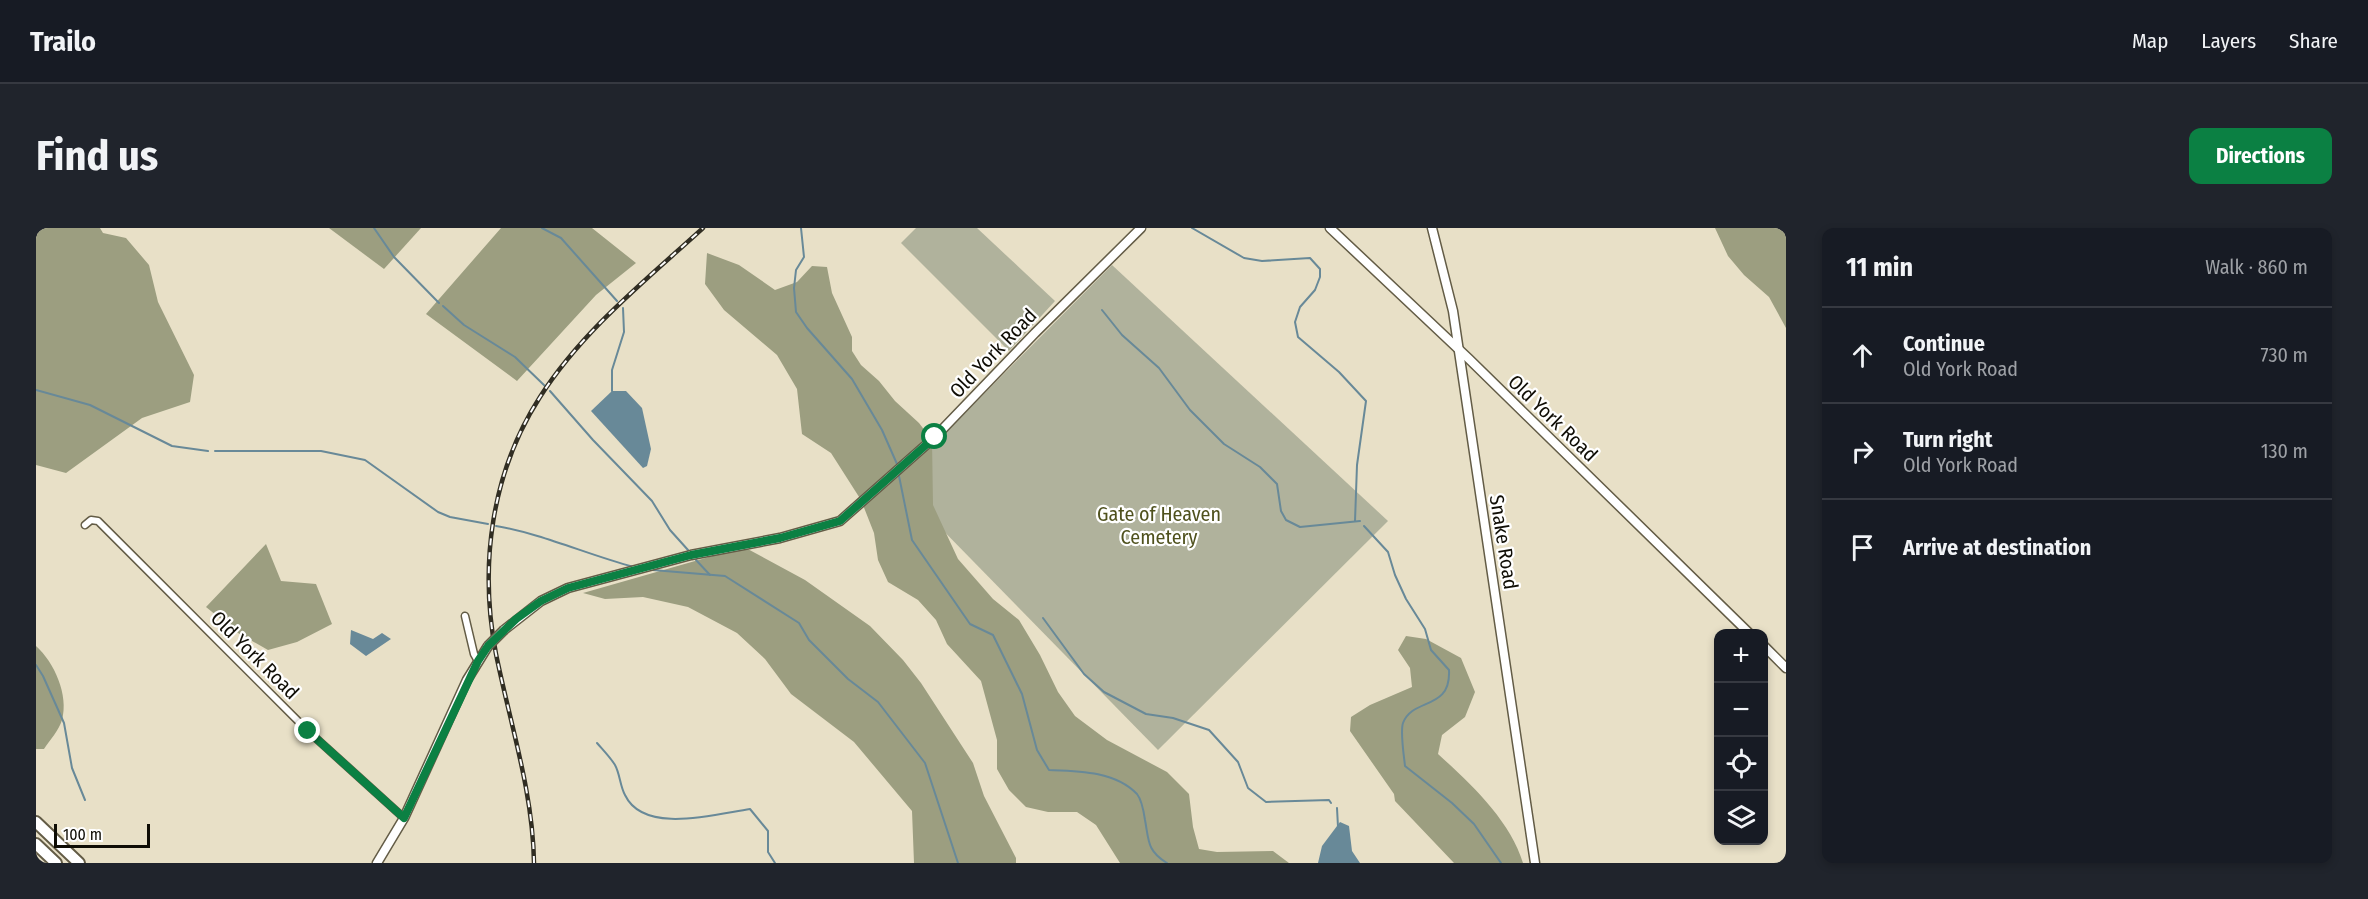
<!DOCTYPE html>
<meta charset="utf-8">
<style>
:root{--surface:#171b24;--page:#20242c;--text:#f1f3f6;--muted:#9ea1a6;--line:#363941;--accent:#0b8043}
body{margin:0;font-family:"Fira Sans Condensed",sans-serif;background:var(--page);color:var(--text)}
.controls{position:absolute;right:18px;bottom:18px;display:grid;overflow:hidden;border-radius:12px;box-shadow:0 3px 9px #0003}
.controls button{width:54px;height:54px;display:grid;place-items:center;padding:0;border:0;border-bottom:2px solid var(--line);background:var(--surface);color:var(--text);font:30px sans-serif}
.scale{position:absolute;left:18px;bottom:15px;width:96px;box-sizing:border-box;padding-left:6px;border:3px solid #0f0d05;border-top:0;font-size:16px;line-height:21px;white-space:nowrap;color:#0f0d05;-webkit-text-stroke:4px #fff;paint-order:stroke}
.stop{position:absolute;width:18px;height:18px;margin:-14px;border:4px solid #0b8043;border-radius:50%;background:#fff}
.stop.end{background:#0b8043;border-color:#fff;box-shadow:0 2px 6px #0008}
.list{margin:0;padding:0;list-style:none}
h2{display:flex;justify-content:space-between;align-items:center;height:78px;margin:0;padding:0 24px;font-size:26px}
h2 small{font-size:20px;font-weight:400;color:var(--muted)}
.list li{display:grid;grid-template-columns:39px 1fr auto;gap:18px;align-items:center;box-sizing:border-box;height:96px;padding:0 24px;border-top:2px solid var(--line)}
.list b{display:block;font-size:22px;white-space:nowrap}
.list p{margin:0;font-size:20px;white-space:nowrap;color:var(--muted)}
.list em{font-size:20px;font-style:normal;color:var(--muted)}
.icon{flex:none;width:33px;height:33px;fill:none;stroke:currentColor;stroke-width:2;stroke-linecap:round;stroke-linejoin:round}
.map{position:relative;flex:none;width:1750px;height:635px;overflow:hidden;border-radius:12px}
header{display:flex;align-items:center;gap:36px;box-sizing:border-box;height:84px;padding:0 30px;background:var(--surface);border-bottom:2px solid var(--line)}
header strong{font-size:28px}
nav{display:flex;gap:33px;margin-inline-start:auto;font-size:21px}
.intro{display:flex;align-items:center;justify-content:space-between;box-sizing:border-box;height:144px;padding:0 36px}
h1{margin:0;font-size:42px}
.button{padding:15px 27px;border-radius:12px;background:var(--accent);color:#fff;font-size:21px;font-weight:700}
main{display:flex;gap:36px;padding:0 36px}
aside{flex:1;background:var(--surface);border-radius:12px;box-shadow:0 3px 9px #0003}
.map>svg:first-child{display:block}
</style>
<header>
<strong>Trailo</strong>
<nav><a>Map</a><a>Layers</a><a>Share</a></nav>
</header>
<div class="intro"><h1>Find us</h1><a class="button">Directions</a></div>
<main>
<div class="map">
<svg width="1750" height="635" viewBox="0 0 1750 635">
<rect width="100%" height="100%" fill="#e8e0c7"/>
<g fill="#b0b29c">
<path d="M 880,0 L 941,0 L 1019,73 L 973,123 L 865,15 Z"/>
<path d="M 1076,37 L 1352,293 L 1122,522 L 889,284 L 894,220 Z"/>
</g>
<g fill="#9c9e80">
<path d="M 0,0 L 64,0 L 67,5 L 90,10 L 113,37 L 122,74 L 158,147 L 154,174 L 106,190 L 30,245 L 0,237 Z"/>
<path d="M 293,0 L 385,0 L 348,41 Z"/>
<path d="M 465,0 L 556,0 L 600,35 L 560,67 L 481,153 L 390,86 Z"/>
<path d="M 1679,0 L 1750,0 L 1750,100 L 1733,69 L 1708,47 L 1692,28 Z"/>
<path d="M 671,25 L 703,37 L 739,62 L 761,54 L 776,38 L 791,39 L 796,65 L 816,109 L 816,123 L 825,137 L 843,153 L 859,173 L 883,195 L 896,212 L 897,277 L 922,331 L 957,371 L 983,392 L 1004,427 L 1022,464 L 1039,488 L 1071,512 L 1131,544 L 1153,566 L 1157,599 L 1163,621 L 1181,624 L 1237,623 L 1253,635 L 1084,635 L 1060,597 L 1041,584 L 1012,584 L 990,579 L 973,562 L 961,541 L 961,512 L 945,453 L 911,416 L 900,392 L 882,372 L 852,354 L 842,332 L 838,305 L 825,272 L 795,225 L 766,206 L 761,161 L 741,127 L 688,82 L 669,56 Z"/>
<path d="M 230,316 L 245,353 L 280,356 L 296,396 L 261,414 L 232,422 L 202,405 L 170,379 Z"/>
<path d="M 708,319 L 769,352 L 834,398 L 867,432 L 885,455 L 937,535 L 948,568 L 980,630 L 980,635 L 878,635 L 876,583 L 818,514 L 755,466 L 729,431 L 701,405 L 652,379 L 607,369 L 569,371 L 547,365 Z"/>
<path d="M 1370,408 L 1390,411 L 1425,430 L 1439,464 L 1429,489 L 1406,507 L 1402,526 C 1434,555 1474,592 1487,635 L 1418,635 L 1359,573 L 1358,566 L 1314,503 L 1315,489 L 1334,477 L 1376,459 L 1374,440 L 1362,422 Z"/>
<path d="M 0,418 C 18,434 33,467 26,492 C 23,502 14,512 8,521 L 0,521 Z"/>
</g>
<g fill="#688998">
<path d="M 576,163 L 590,163 L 606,180 L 615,221 L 611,238 L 607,240 L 555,183 Z"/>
<path d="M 315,402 L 337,411 L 346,405 L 355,411 L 330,428 L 314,416 Z"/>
<path d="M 1304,594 L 1313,598 L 1316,623 L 1324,635 L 1282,635 L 1286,618 Z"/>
</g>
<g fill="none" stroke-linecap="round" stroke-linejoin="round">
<g stroke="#688998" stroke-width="2">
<path d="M 338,0 L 358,29 L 403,75"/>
<path d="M 506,0 L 525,10 L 581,73"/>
<path d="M 765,0 L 768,29 L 760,42 L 758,60 L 760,84 L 771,100 L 816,151 L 846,202 L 861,236"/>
<path d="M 1156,0 L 1208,30 L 1226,33 L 1274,30 L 1284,41 L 1284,49 L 1279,62 L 1264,79 L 1259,94 L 1262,109 L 1303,144 L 1330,173 L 1321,237 L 1319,293"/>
<path d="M 407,78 L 428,97 L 479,129 L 510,159"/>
<path d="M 1066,82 L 1086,107 L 1123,140 L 1154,182 L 1188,216 L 1224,239 L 1241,256 L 1245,283 L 1250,292 L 1264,299 L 1324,293"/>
<path d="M 0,162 L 54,177 L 136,218 L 172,223"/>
<path d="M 514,163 L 557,212 L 616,273 L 634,302 L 652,322"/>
<path d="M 576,163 L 576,142 L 588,104 L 587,80"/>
<path d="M 179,223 L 285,223 L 329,232 L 402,284 L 414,289 L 452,296"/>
<path d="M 863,248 L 876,312 L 934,396 L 957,407 L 986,466 L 1001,522 L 1013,542 C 1042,543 1079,543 1101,566 C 1105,571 1108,585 1109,592 C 1113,613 1111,623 1131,635"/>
<path d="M 460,298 C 507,306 552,327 598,339"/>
<path d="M 1328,298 L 1352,324 L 1359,347 L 1370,371 L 1389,401 L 1395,422 L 1413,442 C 1415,483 1377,469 1367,495 C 1364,504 1368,528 1369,538 L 1416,575 L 1438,596 L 1465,635"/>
<path d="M 660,332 L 674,347"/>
<path d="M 617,342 L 689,348 L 763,395 L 773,412 L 812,451 L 842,474 L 889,535 L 922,635"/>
<path d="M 1007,390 L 1048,446 L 1068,464 L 1110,486 L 1137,490 L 1173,502 L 1202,534 L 1212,560 L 1230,574 L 1293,572 L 1295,575"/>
<path d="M 0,437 L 7,448 L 28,495 L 36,540 L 49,572"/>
<path d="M 561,515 C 567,522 574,529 579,537 C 584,546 584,558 589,567 C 608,607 680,586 714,581 L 732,603 L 732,624 L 739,635"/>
<path d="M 1301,580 L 1302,599"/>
</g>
<g stroke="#635c46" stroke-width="9">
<g id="street">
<path d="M 49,297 L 55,292 L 62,293 L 272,503 L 368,590"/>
<path d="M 429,388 L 438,426 L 442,433"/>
</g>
</g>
<g stroke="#635c46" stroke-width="11">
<g id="secondary">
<path d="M 1294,0 L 1433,131 L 1714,406"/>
<path d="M 1396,0 L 1417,83 L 1499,635"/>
<path d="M 468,402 L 505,373 L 532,360 L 655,327 L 744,310 L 804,293 L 899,209 L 999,105 L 1105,0"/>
<path d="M 1728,418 L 1750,440"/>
<path d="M 341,635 L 368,590 L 431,452 L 452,418"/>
</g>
</g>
<g stroke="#635c46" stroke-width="14">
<g id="highway">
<path d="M 0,594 L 43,635"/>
<path d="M 0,616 L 20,635"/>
</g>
</g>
<use href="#street" stroke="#fff" stroke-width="6"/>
<use href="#secondary" stroke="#fff" stroke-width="8"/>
<use href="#highway" stroke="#fff" stroke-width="10"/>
<g stroke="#312e23" stroke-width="4.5">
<path id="rail" d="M 498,635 C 497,564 474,495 460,426 C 443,338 455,245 504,169 C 546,103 610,52 667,0"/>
</g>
<use href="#rail" stroke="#fff" stroke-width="2" stroke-dasharray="7" stroke-linecap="butt"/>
<g stroke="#635c46" stroke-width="11" stroke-linecap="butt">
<path id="secondary-bridge" d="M 452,418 L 468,402"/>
</g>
<use href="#secondary-bridge" stroke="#fff" stroke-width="8"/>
</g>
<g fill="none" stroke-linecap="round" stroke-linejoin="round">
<path stroke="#0b8043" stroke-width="8" d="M 272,503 L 368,590 L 442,433 L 452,418 L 480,391 L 505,373 L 532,360 L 655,327 L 744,310 L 804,293 L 899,209"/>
</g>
<g text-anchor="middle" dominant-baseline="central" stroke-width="4.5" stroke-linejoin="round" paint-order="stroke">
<g font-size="20" fill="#0f0d05" stroke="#fff">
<text transform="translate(957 125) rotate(-46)">Old York Road</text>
<text transform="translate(1517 190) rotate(44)">Old York Road</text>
<text transform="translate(1468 314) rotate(81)">Snake Road</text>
<text transform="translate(219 427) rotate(45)">Old York Road</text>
</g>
<g font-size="20" fill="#4f511d" stroke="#fff">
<text x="1123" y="286">Gate of Heaven<tspan x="1123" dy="23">Cemetery</tspan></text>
</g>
</g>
</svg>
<div class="controls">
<button>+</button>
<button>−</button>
<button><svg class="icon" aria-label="locate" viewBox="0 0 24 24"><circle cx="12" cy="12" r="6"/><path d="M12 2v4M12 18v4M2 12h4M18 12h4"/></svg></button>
<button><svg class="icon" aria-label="layers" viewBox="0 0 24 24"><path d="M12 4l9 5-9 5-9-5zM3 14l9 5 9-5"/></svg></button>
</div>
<div class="scale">100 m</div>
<div class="stop" style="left:899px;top:209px"></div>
<div class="stop end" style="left:272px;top:503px"></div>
</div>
<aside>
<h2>11 min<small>Walk · 860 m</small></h2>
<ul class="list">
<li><svg class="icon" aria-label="ahead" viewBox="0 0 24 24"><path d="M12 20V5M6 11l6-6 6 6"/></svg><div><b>Continue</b><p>Old York Road</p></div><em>730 m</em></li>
<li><svg class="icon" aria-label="right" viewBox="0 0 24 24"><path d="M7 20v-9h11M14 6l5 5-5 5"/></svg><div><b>Turn right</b><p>Old York Road</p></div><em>130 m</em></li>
<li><svg class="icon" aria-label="arrive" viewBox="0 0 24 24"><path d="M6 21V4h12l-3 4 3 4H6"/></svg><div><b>Arrive at destination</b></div></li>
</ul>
</aside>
</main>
